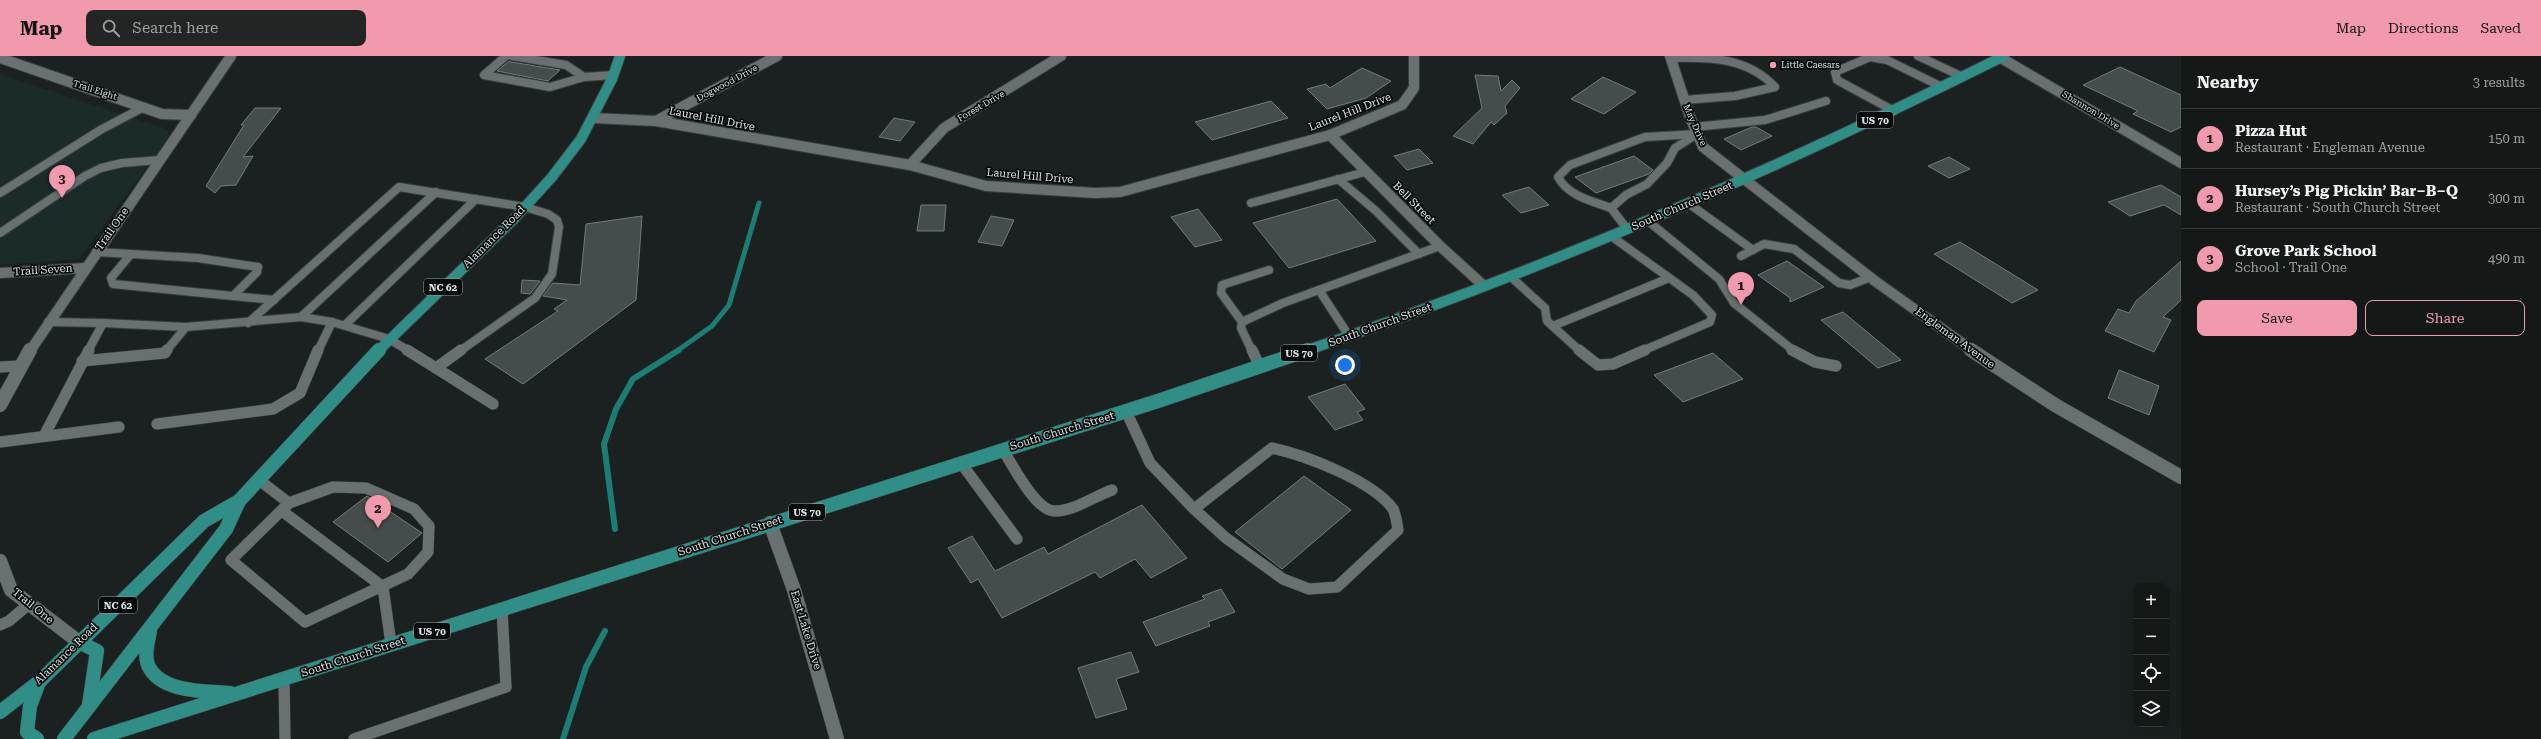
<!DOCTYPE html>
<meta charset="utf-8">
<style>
:root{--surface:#141918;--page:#212625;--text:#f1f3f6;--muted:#9da0a2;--line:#333837;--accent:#f29aad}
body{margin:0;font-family:"Roboto Serif",serif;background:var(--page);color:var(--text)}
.controls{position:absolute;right:12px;bottom:12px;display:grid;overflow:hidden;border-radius:8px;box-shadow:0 4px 16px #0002}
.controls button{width:36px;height:36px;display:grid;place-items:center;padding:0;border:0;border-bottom:1px solid var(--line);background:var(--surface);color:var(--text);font:20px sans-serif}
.you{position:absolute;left:1345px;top:309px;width:14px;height:14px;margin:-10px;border:3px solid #fff;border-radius:50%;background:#1a73e8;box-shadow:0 0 0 6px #1a73e833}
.badge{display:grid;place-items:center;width:26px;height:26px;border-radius:50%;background:var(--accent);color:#111;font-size:13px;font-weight:700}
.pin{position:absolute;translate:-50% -33px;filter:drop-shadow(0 1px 2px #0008)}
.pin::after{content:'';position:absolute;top:21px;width:14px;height:12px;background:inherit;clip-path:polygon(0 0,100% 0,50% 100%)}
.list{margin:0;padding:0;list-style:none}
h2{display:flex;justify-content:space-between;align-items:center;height:52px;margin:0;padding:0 16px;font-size:17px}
h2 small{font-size:13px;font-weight:400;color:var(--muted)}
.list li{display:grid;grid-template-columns:26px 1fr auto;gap:12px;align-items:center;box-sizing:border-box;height:60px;padding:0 16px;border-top:1px solid var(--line)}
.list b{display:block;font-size:15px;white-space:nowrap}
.list p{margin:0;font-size:13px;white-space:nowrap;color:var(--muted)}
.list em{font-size:13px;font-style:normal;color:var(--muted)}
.actions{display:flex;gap:8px;padding:12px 16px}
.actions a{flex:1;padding:9px 0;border:1px solid var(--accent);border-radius:8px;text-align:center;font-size:14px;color:var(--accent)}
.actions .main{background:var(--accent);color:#111}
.icon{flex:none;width:22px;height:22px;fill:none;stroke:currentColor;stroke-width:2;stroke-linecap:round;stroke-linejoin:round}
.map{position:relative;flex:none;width:2181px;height:683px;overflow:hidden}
header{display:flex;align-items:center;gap:24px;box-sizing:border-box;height:56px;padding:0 20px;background:var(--accent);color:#111}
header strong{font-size:19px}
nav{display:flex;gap:22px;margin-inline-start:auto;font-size:14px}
.search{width:280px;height:36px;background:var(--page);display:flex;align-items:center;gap:10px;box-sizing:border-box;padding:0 14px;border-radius:8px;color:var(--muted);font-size:15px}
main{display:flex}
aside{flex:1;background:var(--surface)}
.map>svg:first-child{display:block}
</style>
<header>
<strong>Map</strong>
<div class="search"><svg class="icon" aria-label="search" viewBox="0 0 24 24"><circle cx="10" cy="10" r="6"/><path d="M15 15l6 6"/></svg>Search here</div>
<nav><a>Map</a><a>Directions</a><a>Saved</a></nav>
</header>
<main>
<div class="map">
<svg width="2181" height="683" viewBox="0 0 2181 683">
<rect width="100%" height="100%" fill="#1a2120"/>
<path fill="#1b2b29" d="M 0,18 L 169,74 L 168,82 L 79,203 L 0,209 Z"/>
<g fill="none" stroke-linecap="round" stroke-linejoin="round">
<path stroke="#1b7d74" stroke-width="5" d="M 677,295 L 712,270 L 729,249 L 759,147"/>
<g stroke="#1b7d74" stroke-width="6">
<path d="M 615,473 L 604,388 L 616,353 L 633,323 L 679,294"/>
<path d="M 563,683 L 586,611 L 605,575"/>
</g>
</g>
<g fill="#444d4c" stroke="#727c7a">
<path d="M 509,5 L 511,6 L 560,14 L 548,25 L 497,15 Z"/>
<path d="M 2120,11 L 2181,39 L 2181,71 L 2171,76 L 2133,58 L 2138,55 L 2083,29 Z"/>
<path d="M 1362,12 L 1391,25 L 1366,42 L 1327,53 L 1307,33 L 1326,28 L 1330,32 Z"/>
<path d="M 1475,19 L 1498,20 L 1501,35 L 1512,24 L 1520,32 L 1505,50 L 1507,57 L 1494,69 L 1491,66 L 1473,88 L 1453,80 L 1482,52 Z"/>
<path d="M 1603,21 L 1636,36 L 1604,58 L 1571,43 Z"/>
<path d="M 1271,45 L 1288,62 L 1212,84 L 1195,66 Z"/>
<path d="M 255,52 L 281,52 L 243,101 L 253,100 L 236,129 L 221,130 L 215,137 L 206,130 L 244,69 L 241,69 Z"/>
<path d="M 894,62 L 915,66 L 900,85 L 879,81 Z"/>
<path d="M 1752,71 L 1756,71 L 1772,80 L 1741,94 L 1724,83 Z"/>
<path d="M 1419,93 L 1433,107 L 1407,114 L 1394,100 Z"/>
<path d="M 1634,100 L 1653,114 L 1649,118 L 1596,137 L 1575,121 Z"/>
<path d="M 1949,101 L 1970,113 L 1949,122 L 1928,110 Z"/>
<path d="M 2161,129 L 2181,141 L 2181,159 L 2164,149 L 2130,160 L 2108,146 Z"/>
<path d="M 1529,131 L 1549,149 L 1521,157 L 1502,139 Z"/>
<path d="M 1337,143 L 1376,185 L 1289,212 L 1253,167 Z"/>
<path d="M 921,149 L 946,149 L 944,175 L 917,175 Z"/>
<path d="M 1198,153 L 1222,184 L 1195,191 L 1171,161 Z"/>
<path d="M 642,160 L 636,244 L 523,328 L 485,303 L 558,255 L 554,253 L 567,244 L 543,240 L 553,227 L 580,229 L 586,168 Z"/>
<path d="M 991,160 L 1014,164 L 1002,190 L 978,186 Z"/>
<path d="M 1960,186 L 2038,234 L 2012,247 L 1934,198 Z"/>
<path d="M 1787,205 L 1824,231 L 1790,246 L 1790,242 L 1758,219 Z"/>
<path d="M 2181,205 L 2181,244 L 2163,261 L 2171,264 L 2154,296 L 2105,275 L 2118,253 L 2129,257 L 2136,245 Z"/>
<path d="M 522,224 L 540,225 L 530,238 L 521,237 Z"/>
<path d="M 1843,256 L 1901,304 L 1878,312 L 1821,264 Z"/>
<path d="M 1713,297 L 1743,323 L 1683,346 L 1654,319 Z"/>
<path d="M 2119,314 L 2159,330 L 2149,359 L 2108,342 Z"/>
<path d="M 1345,328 L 1365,353 L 1357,356 L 1363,364 L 1335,374 L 1308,341 Z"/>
<path d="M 1304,420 L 1351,454 L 1282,513 L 1235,476 Z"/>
<path d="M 367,440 L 422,477 L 388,506 L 333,466 Z"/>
<path d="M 1142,449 L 1187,502 L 1151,522 L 1135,503 L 1100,522 L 1095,516 L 1002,562 L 978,523 L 971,527 L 948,492 L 972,480 L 995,515 L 1044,491 L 1048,498 Z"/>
<path d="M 1221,533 L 1235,556 L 1208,566 L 1210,570 L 1156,590 L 1143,566 L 1205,543 L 1202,540 Z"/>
<path d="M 1131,596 L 1139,616 L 1116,623 L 1127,653 L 1096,662 L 1078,612 Z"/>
</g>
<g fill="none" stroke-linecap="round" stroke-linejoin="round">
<g stroke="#383e3d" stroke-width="10">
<g id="service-far1">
<path d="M 506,0 L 484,19 L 550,31 L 584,21 L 614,19"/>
<path d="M 512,0 L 566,9 L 584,21"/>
<path d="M 1918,0 L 1963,21"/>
<path d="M 1671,2 C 1709,1 1747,1 1775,31 L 1735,40 L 1684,44"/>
<path d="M 1894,55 L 1837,24 L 1835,16 L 1870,1 L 1887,4 L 1942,31"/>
<path d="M 1694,71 L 1765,64 L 1826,45"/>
<path d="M 1338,123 L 1376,155 L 1419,198"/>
<path d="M 0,137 L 102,73 L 144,51"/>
<path d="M 1251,147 L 1365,116"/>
<path d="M 1688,147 L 1753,194"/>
<path d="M 1611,152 C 1592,145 1568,140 1558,121 L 1570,109 L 1645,81 L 1697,78"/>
<path d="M 1648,165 L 1719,223 L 1734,247 L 1794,295"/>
<path d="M 1627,173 L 1611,152 L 1626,139 L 1647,128 L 1667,107 L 1675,92 L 1697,78"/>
<path d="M 0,177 L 85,120 L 101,112 L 122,107 L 160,104"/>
<path d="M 1611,180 L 1693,239 L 1712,259 L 1710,266 L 1642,295"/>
<path d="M 96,196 L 131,198"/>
<path d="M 131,198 L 198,202 L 258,211 L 257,216 L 233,240 L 113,228 L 111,222 Z"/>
<path d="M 1741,200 L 1764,188 L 1794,193 L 1839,227 L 1850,229 L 1871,221"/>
<path d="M 1510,220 L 1545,252 L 1547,265 L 1580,295"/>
<path d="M 1319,234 L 1349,280"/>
<path d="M 233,240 L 274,244"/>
<path d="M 301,261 L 436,136"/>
<path d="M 48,266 L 103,267 L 88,295"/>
<path d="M 1242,266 L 1221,237 L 1222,229 L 1269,214"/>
<path d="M 103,267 L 186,271 L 301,261 L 332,266"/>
<path d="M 248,267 L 399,131 L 525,151 L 548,158 L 557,164 L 559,171 L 552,218 L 535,242 L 460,295"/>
<path d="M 345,269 L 476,143"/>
<path d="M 1553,270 L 1669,222"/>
<path d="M 166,295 L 186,271"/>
<path d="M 318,295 L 332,266 L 389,283 L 409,295"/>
<path d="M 1252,295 L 1241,272 L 1242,266 L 1283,247 L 1440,190"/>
</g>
</g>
<g stroke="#383e3d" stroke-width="12">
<g id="service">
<path d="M 407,294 L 436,312 L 461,294"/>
<path d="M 1252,294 L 1260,311"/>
<path d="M 1579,294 L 1598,309 L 1613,308 L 1645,294"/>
<path d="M 1792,294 L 1815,306 L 1836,310"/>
<path d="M 82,305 L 165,297 L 167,294"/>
<path d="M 0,311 L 21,310"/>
<path d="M 436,312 L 493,348"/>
<path d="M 1126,355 L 1150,407 L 1194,453"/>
<path d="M 157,368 L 273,353 L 300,337 L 318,294"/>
<path d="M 44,380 L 89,294"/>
<path d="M 0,386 L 119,371"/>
<path d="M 1272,392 C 1305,399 1373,425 1393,453 C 1396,459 1397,468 1398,474 L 1337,531 L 1309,533 L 1283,523 L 1226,482 L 1194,453 Z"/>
<path d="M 1003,394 C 1012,408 1035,454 1054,455 C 1072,456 1095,440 1112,434"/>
<path d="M 961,407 L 1017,483"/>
<path d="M 259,424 L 289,447"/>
<path d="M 333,431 L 366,432 L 414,453 L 429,470 L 428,496 L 408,518 L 305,566 L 231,504 L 289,447 Z"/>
<path d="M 282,455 L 383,531 L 391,588"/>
<path d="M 0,569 L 9,565 L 29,548"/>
<path d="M 284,623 L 285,683"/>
<path d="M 354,683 L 506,631 L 502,553"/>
</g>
</g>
<g stroke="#383e3d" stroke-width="12">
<g id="minor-far1">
<path d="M 1670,0 L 1690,61 L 1703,91 L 1875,225 L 1973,295"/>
<path d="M 0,2 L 162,58 L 191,59"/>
<path d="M 2001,2 L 2181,107"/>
<path d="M 593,62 L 656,65 L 910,109 L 986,130 L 1095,137 L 1120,136 L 1330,79 L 1402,49 L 1414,32 L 1414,0"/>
<path d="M 656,65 L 777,0"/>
<path d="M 1330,79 L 1440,190 L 1484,230"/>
<path d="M 910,109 L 944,72 L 1061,0"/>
<path d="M 0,217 L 85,212"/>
<path d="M 30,295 L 231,0"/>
</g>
</g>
<g stroke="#383e3d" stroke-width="15">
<g id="minor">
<path d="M 1971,294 L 2055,349 L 2181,421"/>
<path d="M 0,349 L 30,294"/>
<path d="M 770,467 L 794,534 L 837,683"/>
<path d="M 0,505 L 11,534 L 79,586"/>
</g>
</g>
<g stroke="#383e3d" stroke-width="12">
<g id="primary-far1">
<path d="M 378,295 L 514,163 L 552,121 L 581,83 L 612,23 L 620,0"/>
<path d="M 1305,295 C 1544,214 1778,113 2004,0"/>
</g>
</g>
<g stroke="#383e3d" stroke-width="15">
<g id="primary">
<path d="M 150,575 C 148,586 144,598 148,609 C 160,637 206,635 230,637"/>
<path d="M 79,586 L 97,595 L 89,649"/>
<path d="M 0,656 L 40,625 L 204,465 L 239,445 L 379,294"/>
<path d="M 37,683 L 27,676 L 30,650 L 39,626"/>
<path d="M 64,683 L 226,473 L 239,445"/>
<path d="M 94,683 L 1161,344 L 1308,294"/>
</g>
</g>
<use href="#service-far1" stroke="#687170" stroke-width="8"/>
<use href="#service" stroke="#687170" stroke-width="11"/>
<use href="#minor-far1" stroke="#687170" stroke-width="10"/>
<use href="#minor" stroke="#687170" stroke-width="14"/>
<use href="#primary-far1" stroke="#308e87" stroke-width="10"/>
<use href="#primary" stroke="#308e87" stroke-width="14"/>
</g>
<circle fill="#f29aad" stroke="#070a0a" stroke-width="1.5" cx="1773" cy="9" r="4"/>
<g text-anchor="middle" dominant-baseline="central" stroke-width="3.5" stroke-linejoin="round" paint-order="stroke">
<g font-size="9" fill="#dbe0df" stroke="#070a0a" text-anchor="start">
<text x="1781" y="9">Little Caesars</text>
</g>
<g font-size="9" fill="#dbe0df" stroke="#070a0a">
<text transform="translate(727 27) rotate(-28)">Dogwood Drive</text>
<text transform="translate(95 34) rotate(18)">Trail Eight</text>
<text transform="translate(981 50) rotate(-30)">Forest Drive</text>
<text transform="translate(2091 54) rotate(31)">Shannon Drive</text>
<text transform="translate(1695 69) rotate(66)">May Drive</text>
</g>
<g fill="#070a0a" stroke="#9ba09f" stroke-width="1">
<rect x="1857" y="56" width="36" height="16" rx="3"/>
<rect x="424" y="223" width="38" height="16" rx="3"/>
<rect x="1281" y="289" width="36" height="16" rx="3"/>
<rect x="789" y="448" width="36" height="16" rx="3"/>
<rect x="99" y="541" width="38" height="16" rx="3"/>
<rect x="414" y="567" width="36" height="16" rx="3"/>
</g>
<g font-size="10" font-weight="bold" fill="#dbe0df">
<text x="1875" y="64">US 70</text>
<text x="443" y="231">NC 62</text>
<text x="1299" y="297">US 70</text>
<text x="807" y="456">US 70</text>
<text x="118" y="549">NC 62</text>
<text x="432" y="575">US 70</text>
</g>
<g font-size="11" fill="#dbe0df" stroke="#070a0a">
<text transform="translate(1350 56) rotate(-21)">Laurel Hill Drive</text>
<text transform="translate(712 63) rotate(11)">Laurel Hill Drive</text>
<text transform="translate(1030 120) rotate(5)">Laurel Hill Drive</text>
<text transform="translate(1414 147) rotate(45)">Bell Street</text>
<text transform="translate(1682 150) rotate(-23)">South Church Street</text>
<text transform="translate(112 173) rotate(-55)">Trail One</text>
<text transform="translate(494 181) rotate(-45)">Alamance Road</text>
<text transform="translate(43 214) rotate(-4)">Trail Seven</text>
<text transform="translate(1380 269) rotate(-20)">South Church Street</text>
<text transform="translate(1955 282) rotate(36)">Engleman Avenue</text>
<text transform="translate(1062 375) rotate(-17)">South Church Street</text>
<text transform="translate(730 480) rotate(-18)">South Church Street</text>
<text transform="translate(33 550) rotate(39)">Trail One</text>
<text transform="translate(806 574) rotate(73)">East Lake Drive</text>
<text transform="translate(66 598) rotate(-44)">Alamance Road</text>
<text transform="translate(353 601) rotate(-18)">South Church Street</text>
</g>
</g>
</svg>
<div class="controls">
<button>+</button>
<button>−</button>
<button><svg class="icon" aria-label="locate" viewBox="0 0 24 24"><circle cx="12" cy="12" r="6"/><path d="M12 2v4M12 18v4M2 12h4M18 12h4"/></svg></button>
<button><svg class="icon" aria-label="layers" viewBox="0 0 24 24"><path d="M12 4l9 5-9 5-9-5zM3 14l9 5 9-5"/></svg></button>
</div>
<div class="you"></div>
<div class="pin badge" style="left:1741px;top:249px">1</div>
<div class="pin badge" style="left:378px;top:472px">2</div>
<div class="pin badge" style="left:62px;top:142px">3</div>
</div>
<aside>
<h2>Nearby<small>3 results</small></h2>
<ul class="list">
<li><span class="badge">1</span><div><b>Pizza Hut</b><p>Restaurant · Engleman Avenue</p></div><em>150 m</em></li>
<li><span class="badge">2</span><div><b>Hursey’s Pig Pickin’ Bar–B–Q</b><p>Restaurant · South Church Street</p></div><em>300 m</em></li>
<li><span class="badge">3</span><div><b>Grove Park School</b><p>School · Trail One</p></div><em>490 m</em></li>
</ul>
<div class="actions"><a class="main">Save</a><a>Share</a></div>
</aside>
</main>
